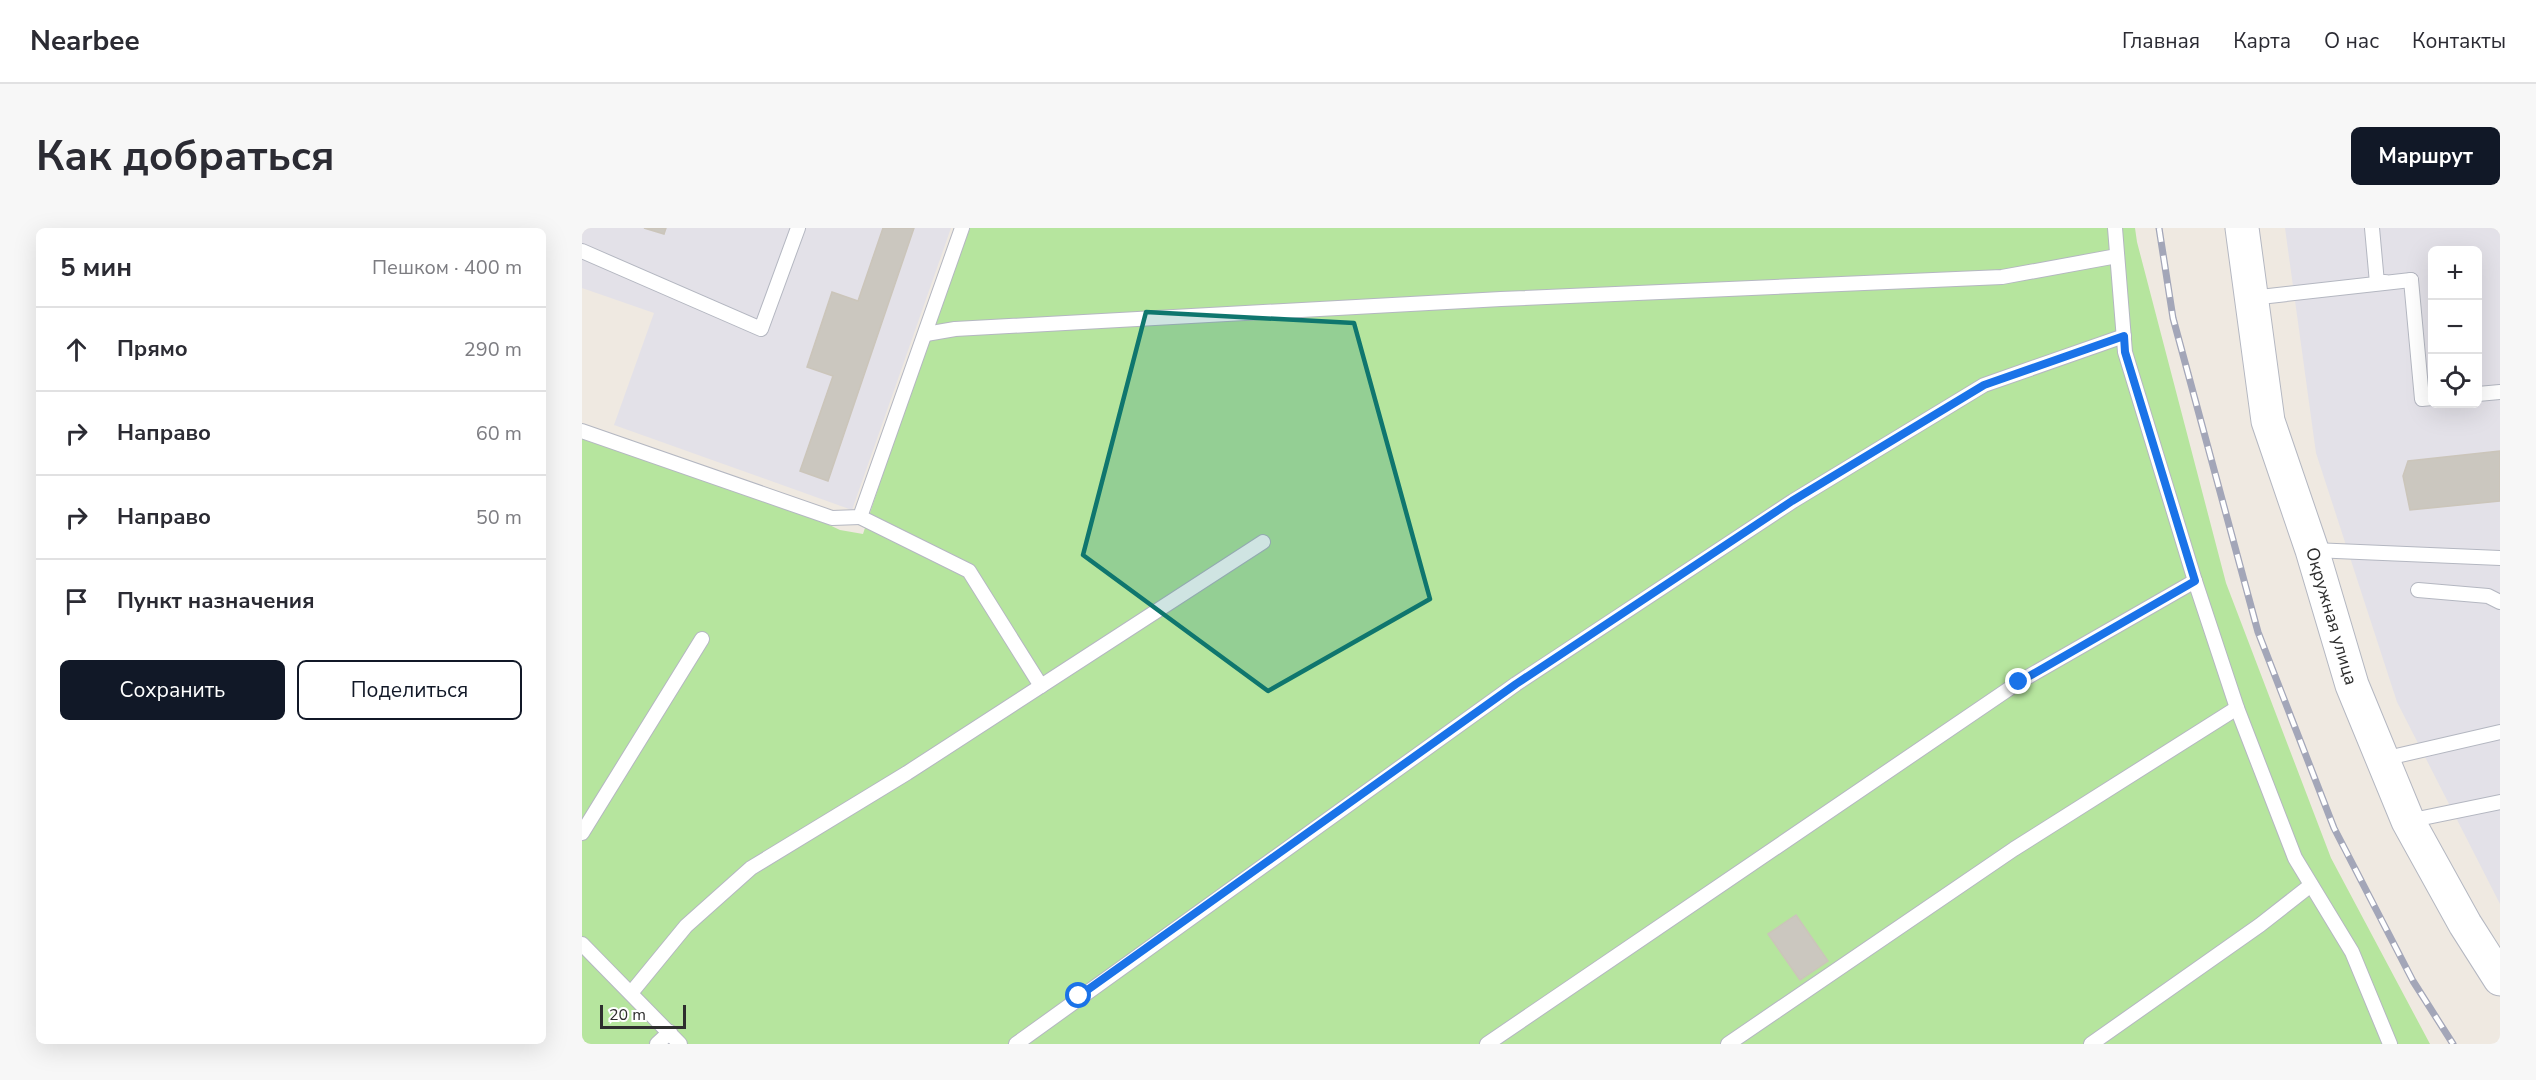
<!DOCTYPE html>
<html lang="ru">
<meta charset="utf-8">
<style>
:root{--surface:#fff;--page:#f7f7f7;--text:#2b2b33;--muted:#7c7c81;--line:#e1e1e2;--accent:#111827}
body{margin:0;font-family:"Nunito Sans",sans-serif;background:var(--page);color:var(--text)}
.controls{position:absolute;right:18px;top:18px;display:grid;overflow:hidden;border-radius:9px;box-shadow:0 6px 24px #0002}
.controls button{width:54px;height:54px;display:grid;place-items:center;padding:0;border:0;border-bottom:2px solid var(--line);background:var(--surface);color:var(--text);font:30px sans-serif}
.scale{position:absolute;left:18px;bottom:15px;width:86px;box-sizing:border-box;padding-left:6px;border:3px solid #2e2e2e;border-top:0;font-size:16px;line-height:21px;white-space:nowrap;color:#2e2e2e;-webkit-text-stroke:4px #fff;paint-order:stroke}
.stop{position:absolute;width:18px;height:18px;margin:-14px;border:4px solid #1a73e8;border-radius:50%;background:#fff}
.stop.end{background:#1a73e8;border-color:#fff;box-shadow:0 2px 6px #0008}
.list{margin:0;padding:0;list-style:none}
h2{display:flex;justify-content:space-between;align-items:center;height:78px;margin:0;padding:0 24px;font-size:26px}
h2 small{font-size:20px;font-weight:400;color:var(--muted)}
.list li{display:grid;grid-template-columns:39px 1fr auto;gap:18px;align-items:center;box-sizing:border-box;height:84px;padding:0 24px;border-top:2px solid var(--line)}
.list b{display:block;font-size:22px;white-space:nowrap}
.list em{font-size:20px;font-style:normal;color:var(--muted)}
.actions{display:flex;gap:12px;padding:18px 24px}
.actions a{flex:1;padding:14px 0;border:2px solid var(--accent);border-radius:9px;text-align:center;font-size:21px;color:var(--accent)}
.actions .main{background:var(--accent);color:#fff}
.icon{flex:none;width:33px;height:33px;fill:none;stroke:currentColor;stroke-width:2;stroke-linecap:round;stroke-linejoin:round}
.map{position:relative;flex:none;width:1918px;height:816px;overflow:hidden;border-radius:9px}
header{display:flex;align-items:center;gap:36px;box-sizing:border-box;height:84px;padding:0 30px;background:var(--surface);border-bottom:2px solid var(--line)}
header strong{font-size:28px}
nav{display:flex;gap:33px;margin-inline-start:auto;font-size:21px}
.intro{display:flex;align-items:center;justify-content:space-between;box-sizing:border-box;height:144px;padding:0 36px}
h1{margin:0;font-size:42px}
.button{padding:15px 27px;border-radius:9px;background:var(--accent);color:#fff;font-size:21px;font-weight:700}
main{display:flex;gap:36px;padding:0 36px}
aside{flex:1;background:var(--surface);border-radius:9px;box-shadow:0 6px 24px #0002}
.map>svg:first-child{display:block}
</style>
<header>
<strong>Nearbee</strong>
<nav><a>Главная</a><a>Карта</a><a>О нас</a><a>Контакты</a></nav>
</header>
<div class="intro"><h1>Как добраться</h1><a class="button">Маршрут</a></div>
<main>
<aside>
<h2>5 мин<small>Пешком · 400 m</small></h2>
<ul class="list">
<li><svg class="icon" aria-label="ahead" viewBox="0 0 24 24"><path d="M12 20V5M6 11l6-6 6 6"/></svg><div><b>Прямо</b></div><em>290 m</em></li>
<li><svg class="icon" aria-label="right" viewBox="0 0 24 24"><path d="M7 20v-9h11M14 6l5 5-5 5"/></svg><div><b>Направо</b></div><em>60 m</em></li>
<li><svg class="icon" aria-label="right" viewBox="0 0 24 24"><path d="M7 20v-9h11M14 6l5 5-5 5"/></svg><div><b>Направо</b></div><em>50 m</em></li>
<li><svg class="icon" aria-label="arrive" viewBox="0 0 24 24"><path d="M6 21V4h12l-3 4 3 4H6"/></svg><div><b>Пункт назначения</b></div></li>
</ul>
<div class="actions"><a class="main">Сохранить</a><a>Поделиться</a></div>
</aside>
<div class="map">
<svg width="1918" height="816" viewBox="0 0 1918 816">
<rect width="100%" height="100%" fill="#efe9e1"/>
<g fill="#e3e1e8" fill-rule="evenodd">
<path d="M 0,0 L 369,0 L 270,282 L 32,197 L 72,85 L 0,60 Z"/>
<path d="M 1703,0 L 1918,0 L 1918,676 L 1815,474 L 1734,225 ZM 1850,22 L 1896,22 L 1896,176 L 1850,176 Z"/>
</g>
<path fill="#b6e59e" d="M 388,0 L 1553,0 L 1555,14 L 1644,355 L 1749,630 L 1848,816 L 0,816 L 0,211 L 226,287 L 258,302 L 281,306 L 342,122 Z"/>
<g fill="#cbc7bf" stroke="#cbc5ba" stroke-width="1.5">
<path d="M 62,0 L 84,0 L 82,6 Z"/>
<path d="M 301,0 L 332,0 L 246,253 L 218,243 L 251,148 L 225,139 L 250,64 L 276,73 Z"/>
<path d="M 1918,223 L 1918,273 L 1828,282 L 1821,248 L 1826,233 Z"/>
<path d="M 1214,687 L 1246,733 L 1218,752 L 1186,706 Z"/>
</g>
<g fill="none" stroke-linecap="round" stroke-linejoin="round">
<g stroke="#b4b7c1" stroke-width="16">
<g id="service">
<path d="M 1533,0 L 1543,124 L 1613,353 L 1655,480 L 1713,630 L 1770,724 L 1808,816"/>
<path d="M 1790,0 L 1795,55 L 1803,54"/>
<path d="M 0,23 L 179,101 L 216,0"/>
<path d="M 1829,52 L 1840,171 L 1850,170"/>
<path d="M 1669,70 L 1829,52"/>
<path d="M 344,106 L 373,101 L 919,71 L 1420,49 L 1535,28"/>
<path d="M 1896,166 L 1918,164"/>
<path d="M 0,203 L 250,290 L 278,289 L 380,0"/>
<path d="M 278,289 L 387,343 L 459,458"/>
<path d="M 1731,322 L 1918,330"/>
<path d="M 1836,362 L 1906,368 L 1918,374"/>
<path d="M 1801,531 L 1918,504"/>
<path d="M 1826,593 L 1918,574"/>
<path d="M 0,605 L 120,411"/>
<path d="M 0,716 L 98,816"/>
<path d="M 49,765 L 104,698 L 169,640 L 325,545 L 681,314"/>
<path d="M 75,816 L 88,804"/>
<path d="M 434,816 L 934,456 L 1211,273 L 1402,157 L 1542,108"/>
<path d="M 905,816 L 1437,454 L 1613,353"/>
<path d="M 1146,816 L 1432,621 L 1655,480"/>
<path d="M 1509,816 L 1678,697 L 1729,657"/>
</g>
</g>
<g stroke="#b4b7c1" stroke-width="35">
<g id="secondary">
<path id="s1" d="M 1660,0 L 1686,193 L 1730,322 L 1770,457 L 1826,593 L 1883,696 L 1918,751"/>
</g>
</g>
<use href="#service" stroke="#fff" stroke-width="14"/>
<use href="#secondary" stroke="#fff" stroke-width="33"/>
<g stroke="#a3a6b8" stroke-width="7">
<path id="rail" d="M 1577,0 L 1591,90 L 1676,404 L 1752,600 L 1831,753 L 1871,816"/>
</g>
<use href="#rail" stroke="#fff" stroke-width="4.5" stroke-dasharray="14" stroke-linecap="butt"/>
</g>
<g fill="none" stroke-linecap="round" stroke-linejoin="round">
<path stroke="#1a73e8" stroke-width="8" d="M 497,768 L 934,456 L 1210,273 L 1402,157 L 1542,108 L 1543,124 L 1613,353 L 1437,454"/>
</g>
<path fill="#0f766e" fill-opacity="0.2" stroke="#0f766e" stroke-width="4.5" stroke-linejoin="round" d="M 564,84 L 772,95 L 848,371 L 686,463 L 501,327 Z"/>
<g text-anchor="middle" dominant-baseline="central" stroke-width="6" stroke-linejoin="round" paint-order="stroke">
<g font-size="18" fill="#2e2e2e" stroke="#fff">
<text stroke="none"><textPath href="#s1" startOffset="400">Окружная улица</textPath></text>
</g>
</g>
</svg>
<div class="controls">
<button>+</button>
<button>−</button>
<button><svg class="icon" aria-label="locate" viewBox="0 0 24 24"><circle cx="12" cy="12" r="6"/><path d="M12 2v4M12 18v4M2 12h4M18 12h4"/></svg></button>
</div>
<div class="scale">20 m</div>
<div class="stop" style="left:497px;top:768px"></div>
<div class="stop end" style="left:1437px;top:454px"></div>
</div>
</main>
